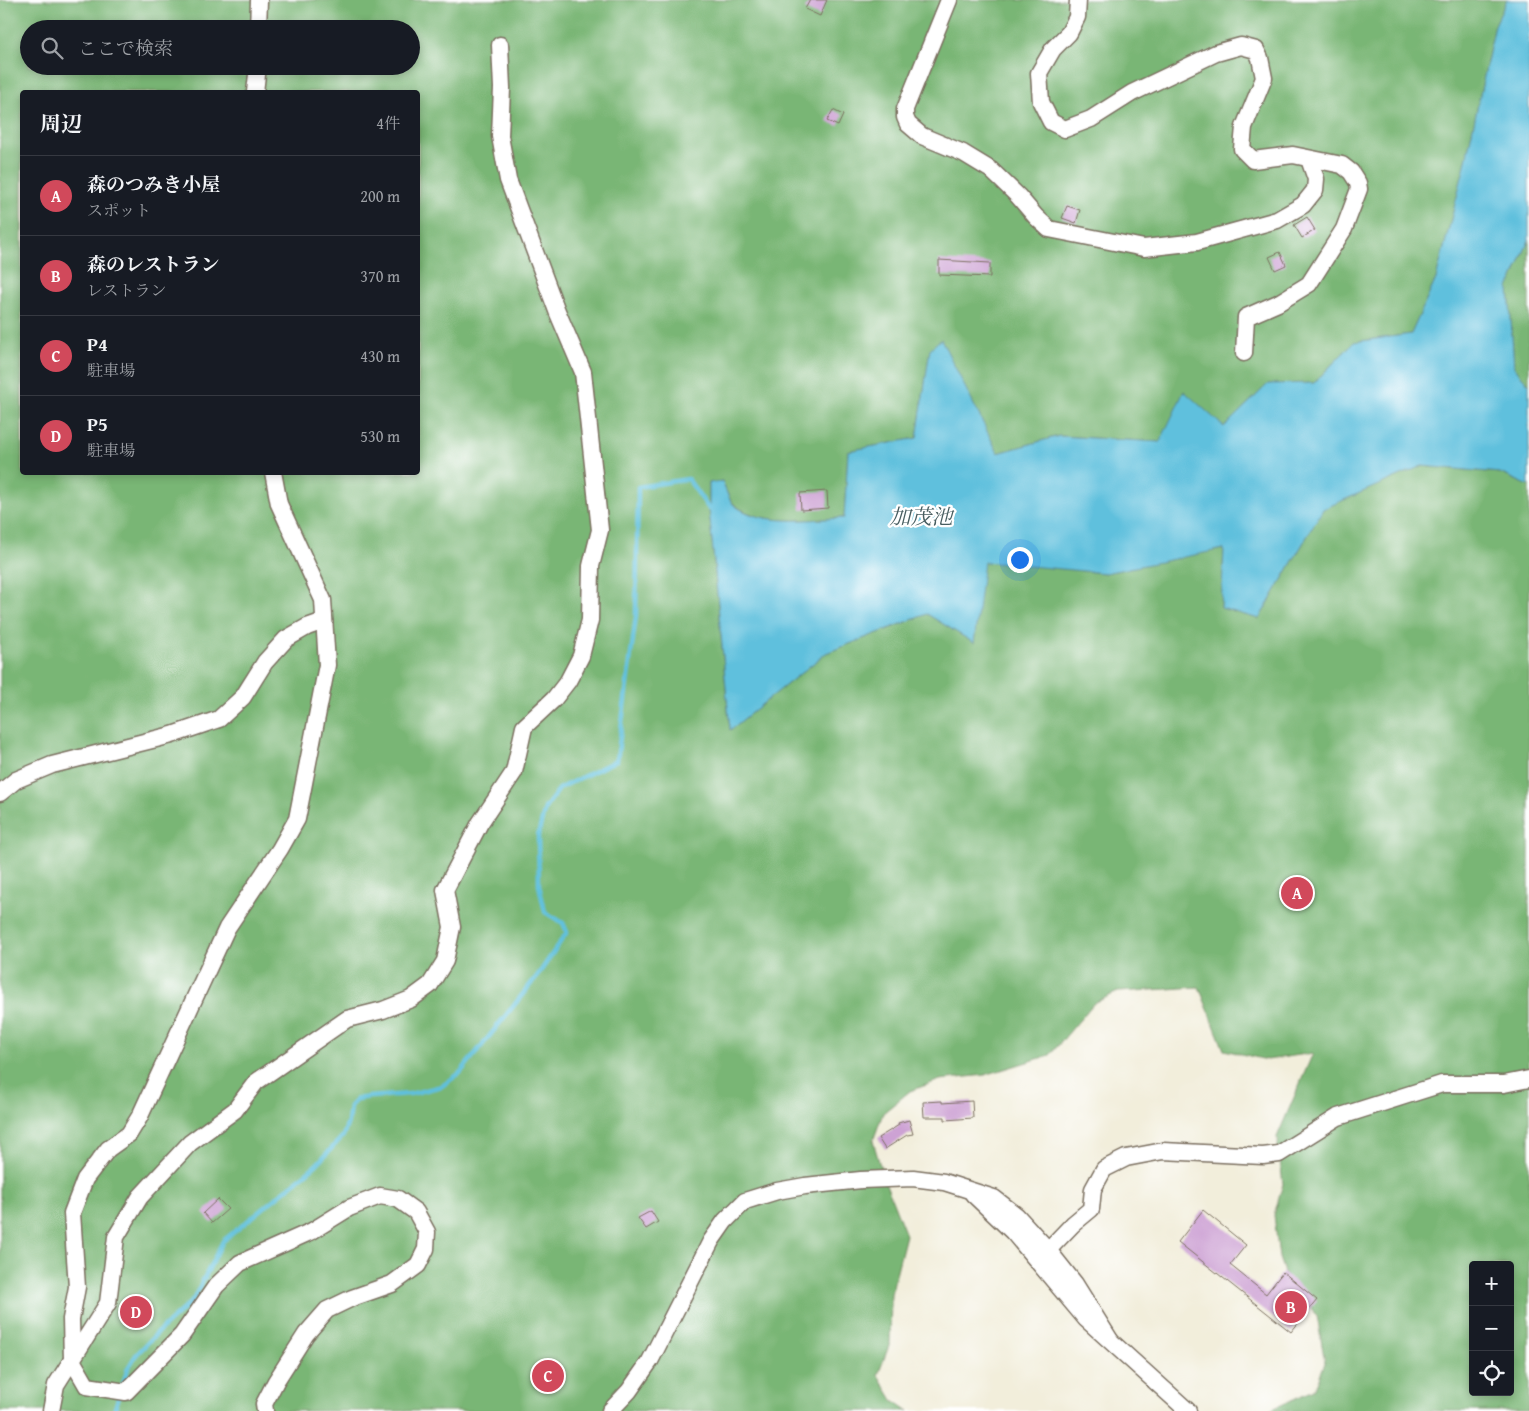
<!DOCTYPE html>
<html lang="ja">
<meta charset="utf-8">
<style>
:root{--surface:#171b24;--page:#20242c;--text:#f1f3f6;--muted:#9ea1a6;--line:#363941;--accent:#d1495b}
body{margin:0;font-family:"Gentium Book Plus","Noto Serif JP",serif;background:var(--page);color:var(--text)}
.controls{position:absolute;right:15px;bottom:15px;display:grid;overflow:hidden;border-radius:5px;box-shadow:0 2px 8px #0003}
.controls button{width:45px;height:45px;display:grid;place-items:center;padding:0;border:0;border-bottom:1px solid var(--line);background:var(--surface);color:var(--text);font:25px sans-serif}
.you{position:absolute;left:1019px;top:559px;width:18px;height:18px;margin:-12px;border:4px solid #fff;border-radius:50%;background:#1a73e8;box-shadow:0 0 0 8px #1a73e833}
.badge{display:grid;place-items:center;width:32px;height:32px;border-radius:50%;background:var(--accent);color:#fff;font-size:16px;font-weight:700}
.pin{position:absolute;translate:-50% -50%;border:2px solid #fff;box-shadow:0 1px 5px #0006}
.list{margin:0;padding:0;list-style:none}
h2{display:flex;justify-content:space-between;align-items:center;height:65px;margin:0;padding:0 20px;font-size:21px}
h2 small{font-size:16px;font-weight:400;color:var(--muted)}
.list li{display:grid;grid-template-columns:32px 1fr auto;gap:15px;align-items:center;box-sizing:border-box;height:80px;padding:0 20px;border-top:1px solid var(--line)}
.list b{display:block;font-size:19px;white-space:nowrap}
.list p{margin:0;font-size:16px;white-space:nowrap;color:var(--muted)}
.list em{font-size:16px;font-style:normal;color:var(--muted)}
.icon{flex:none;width:28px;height:28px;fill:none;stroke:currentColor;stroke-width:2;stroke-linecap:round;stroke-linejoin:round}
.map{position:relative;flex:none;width:1529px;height:1411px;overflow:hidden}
.search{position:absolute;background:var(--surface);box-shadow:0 2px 8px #0003;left:20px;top:20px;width:400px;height:55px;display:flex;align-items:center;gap:12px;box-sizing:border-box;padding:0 18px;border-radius:28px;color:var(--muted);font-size:19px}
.panel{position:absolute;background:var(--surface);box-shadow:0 2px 8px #0003;left:20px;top:90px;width:400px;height:385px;border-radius:5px}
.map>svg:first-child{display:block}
</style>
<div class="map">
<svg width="1529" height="1411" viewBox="0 0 1529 1411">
<rect width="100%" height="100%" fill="#fff"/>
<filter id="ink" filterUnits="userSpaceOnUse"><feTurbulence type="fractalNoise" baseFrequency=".02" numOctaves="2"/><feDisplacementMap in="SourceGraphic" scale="10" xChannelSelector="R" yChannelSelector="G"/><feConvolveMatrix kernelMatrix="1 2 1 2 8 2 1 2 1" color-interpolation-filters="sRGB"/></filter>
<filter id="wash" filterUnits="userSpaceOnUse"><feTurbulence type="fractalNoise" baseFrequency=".0096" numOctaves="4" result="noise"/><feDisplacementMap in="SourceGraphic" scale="20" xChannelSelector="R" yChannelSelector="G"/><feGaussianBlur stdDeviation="1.12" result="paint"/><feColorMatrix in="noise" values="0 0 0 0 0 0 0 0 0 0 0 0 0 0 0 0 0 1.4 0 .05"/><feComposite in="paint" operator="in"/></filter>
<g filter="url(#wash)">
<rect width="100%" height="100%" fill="#f2eedb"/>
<g fill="#79b675" stroke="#5a704a" fill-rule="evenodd">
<path d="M 0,0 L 1507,0 L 1495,25 L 1465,165 L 1436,279 L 1411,334 L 1354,342 L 1314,383 L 1268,384 L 1224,427 L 1160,442 L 1059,436 L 998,453 L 941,340 L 930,350 L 917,438 L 848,451 L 844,518 C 810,519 763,527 735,505 C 729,500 725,488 722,481 L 709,483 L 709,509 L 730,730 L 826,653 L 927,614 L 974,643 L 983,561 L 1105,573 L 1224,548 L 1221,608 L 1259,619 L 1323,509 L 1421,466 L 1500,473 L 1529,486 L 1529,1411 L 1268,1411 L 1314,1390 L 1325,1363 L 1317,1316 L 1284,1272 L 1279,1258 L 1274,1215 L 1283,1184 L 1277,1137 L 1313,1053 L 1267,1060 L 1224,1050 L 1199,987 L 1118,992 L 1094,1003 L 1050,1055 L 985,1075 L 940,1080 L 910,1091 L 883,1113 L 873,1141 L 884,1179 L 906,1235 L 891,1294 L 890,1343 L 878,1375 L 893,1400 L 909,1411 L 0,1411 ZM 29,29 L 411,29 L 411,66 L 29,66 ZM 22,92 L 418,92 L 418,472 L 22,472 ZM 1473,1265 L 1510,1265 L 1510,1392 L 1473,1392 Z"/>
<path d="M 1529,240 L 1529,385 L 1514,367 L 1509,288 Z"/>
</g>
<path fill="#5fc0dd" stroke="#4d757e" d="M 1507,0 L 1529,0 L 1529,240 L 1509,288 L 1514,367 L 1529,385 L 1529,486 L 1500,473 L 1422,466 L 1323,509 L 1259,619 L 1221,608 L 1224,549 L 1105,573 L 984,562 L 974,643 L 927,614 L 826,653 L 730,730 L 709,509 L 709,483 L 722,481 C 725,488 729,500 734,505 C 762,527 811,519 844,518 L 848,451 L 917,438 L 930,349 L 941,339 L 998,453 L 1059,436 L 1160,442 L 1184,391 L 1224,427 L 1268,384 L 1314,383 L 1354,342 L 1411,334 L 1436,279 L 1465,165 L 1495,25 Z"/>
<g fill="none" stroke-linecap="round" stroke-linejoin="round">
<path stroke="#5fc0dd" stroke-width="4.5" d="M 114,1411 L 128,1368 L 136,1355 L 157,1333 L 193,1300 L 223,1241 L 316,1165 L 343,1136 L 348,1122 L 350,1106 L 357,1099 L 369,1097 L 410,1094 L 442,1086 L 460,1073 L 538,975 L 567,932 L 563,923 L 545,912 L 539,885 L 538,835 L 545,808 L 560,788 L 617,760 L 636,616 L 638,487 L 688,479 L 709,509 L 714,511"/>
</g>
<g id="blocks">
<g fill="#cda2d4">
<path d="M 810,0 L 827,0 L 820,16 L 805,9 Z"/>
<path d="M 833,110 L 843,115 L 838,126 L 827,121 Z"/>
<path d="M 1067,206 L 1080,210 L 1076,223 L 1062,218 Z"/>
<path d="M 1307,217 L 1315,230 L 1302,238 L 1294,225 Z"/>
<path d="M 1280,252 L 1286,265 L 1275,270 L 1269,257 Z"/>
<path d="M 939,260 L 990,263 L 990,277 L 939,275 Z"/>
<path d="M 827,491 L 828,508 L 801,510 L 800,493 Z"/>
<path d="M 942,1101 L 942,1103 L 972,1101 L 973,1118 L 945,1120 L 945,1117 L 924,1117 L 923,1102 Z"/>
<path d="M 909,1120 L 913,1134 L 907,1135 L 885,1149 L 878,1138 L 899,1125 L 898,1123 Z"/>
<path d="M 218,1199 L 228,1209 L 212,1223 L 203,1213 Z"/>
<path d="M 1203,1210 L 1246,1245 L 1230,1265 L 1266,1294 L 1283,1272 L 1317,1300 L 1291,1332 L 1178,1242 Z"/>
<path d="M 651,1211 L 658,1222 L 646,1229 L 638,1218 Z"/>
</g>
</g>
</g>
<g filter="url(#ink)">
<use href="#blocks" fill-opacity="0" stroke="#7b6f60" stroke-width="1"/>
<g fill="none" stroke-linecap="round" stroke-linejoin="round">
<g stroke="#7b6f60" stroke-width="19">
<g id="minor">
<path d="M 949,0 L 905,109 L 905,117 L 908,124 L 922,136 L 963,153 L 991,170 L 1018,196 L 1036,217 L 1049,229 L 1144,248 L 1197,242 L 1277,220 L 1303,205 L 1315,190 L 1316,179 L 1309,159"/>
<path d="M 1078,0 L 1077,17 L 1069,33 L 1053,49 L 1039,73 L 1041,102 L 1051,122 L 1065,129 L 1091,119 L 1132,93 L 1216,53 L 1241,46 L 1256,50 L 1260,58 L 1264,78 L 1244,127 L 1242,149 L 1253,160 L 1293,155 L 1342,165 L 1351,172 L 1358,183 L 1359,189 L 1344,229 L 1309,284 L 1278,303 L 1246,317 L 1244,353"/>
<path d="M 258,29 L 259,0"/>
<path d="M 255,92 L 258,66"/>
<path d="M 0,793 L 16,780 L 52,765 L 172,735 L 219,719 L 243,697 L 265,662 L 286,639 L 307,627 L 324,621"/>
<path d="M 973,1194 L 1013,1232 L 1086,1319 L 1188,1411"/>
<path d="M 1048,1250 L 1073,1224 L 1091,1209 L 1093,1189 L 1104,1169 L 1126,1158 L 1163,1151 L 1263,1156 L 1279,1154 L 1338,1117 L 1442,1084 L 1504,1084 L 1529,1079"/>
<path d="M 51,1411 L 56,1385 L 108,1303 L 116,1237 L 140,1197 L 190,1143 L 235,1110 L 256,1082 L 347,1019 L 383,1010 L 411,999 L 430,985 L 445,961 L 452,927 L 445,890 L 480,823 L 514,772 L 524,727 L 554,699 L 568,681 L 581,656 L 590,620 L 591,566 L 600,530 L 583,372 L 557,311 L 508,180 L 500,136 L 502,88 L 500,45"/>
<path d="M 265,1411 L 264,1404 L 276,1381 L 306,1334 L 327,1310 L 352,1298 L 392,1284 L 418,1265 L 426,1249 L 427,1232 L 416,1212 L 398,1199 L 380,1196 L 349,1208 L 312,1231 L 240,1263 L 216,1286 L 182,1335 L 126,1392 L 87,1386 L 72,1360 L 71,1319 L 77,1287 L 72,1213 L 85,1179 L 108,1149 L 129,1134 L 140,1116 L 227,928 L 280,849 L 297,819 L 327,665 L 323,600 L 279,504 L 273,472"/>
<path d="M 610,1411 L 629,1391 L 650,1361 L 711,1241 L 725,1221 L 745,1201 L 777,1191 L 805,1186 L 861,1180 L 913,1178 L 944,1182 L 994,1198 L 1016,1215 L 1048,1250 L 1075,1284 L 1110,1340"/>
</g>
</g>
<use href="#minor" stroke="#fff" stroke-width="16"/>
</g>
</g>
<g text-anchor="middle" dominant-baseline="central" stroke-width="4.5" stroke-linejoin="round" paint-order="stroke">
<g font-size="21" font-style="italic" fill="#485e61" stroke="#fff">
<text x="921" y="516">加茂池</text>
</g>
</g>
</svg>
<div class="controls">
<button>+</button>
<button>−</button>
<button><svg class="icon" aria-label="locate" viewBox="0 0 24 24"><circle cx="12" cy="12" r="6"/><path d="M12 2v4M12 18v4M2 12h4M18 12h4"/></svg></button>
</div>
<div class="you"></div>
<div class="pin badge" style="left:1297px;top:893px">A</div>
<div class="pin badge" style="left:1291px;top:1307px">B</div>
<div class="pin badge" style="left:548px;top:1376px">C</div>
<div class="pin badge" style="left:136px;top:1312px">D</div>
<div class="search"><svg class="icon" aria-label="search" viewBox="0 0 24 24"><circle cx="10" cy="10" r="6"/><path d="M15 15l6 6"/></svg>ここで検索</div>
<section class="panel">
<h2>周辺<small>4件</small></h2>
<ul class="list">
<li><span class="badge">A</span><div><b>森のつみき小屋</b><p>スポット</p></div><em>200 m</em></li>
<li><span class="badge">B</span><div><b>森のレストラン</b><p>レストラン</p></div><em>370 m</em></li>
<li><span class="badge">C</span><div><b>P4</b><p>駐車場</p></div><em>430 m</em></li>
<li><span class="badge">D</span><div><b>P5</b><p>駐車場</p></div><em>530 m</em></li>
</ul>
</section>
</div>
